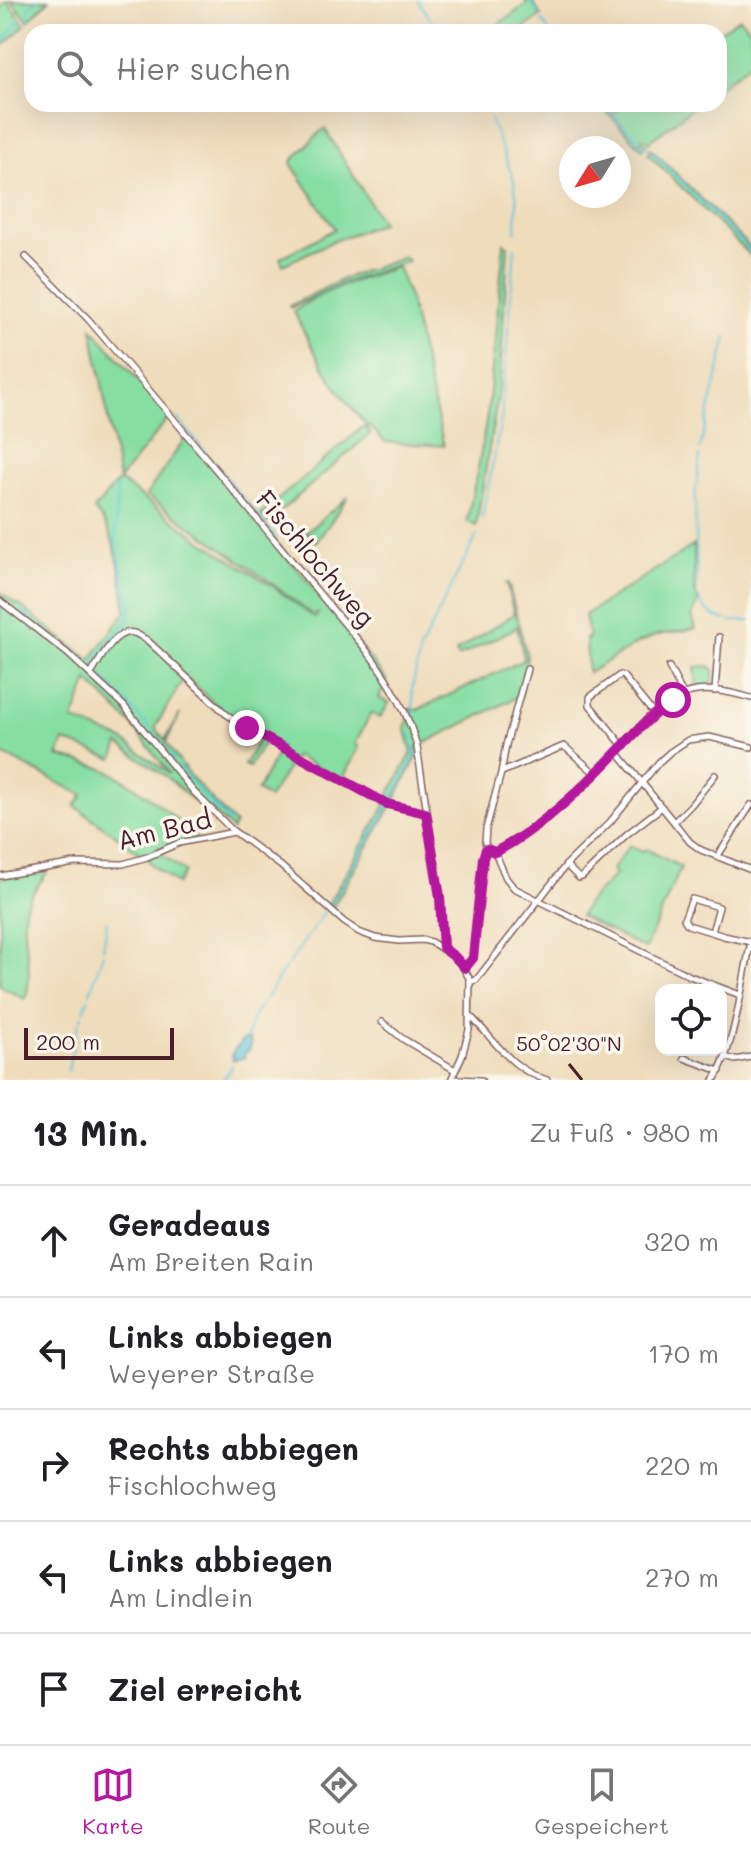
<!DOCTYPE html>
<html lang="de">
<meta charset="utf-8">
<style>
:root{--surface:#fff;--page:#f6f6f6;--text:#202124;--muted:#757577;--line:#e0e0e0;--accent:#b5179e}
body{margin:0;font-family:Mali,sans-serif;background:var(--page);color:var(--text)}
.controls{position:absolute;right:24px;bottom:24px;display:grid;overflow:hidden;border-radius:16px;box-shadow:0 8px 32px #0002}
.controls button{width:72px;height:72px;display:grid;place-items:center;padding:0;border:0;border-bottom:2px solid var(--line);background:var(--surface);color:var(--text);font:40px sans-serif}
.compass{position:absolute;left:559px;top:136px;width:72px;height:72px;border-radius:50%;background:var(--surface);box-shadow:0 8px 32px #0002;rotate:233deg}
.scale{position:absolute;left:24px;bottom:20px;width:150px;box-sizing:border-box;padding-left:8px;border:4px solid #4a1f2b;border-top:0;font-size:22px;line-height:28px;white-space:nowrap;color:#4a1f2b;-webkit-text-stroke:6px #fbf7ec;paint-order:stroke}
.stop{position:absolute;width:24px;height:24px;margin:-18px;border:6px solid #b5179e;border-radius:50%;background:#fff}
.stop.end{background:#b5179e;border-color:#fff;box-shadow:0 2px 8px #0008}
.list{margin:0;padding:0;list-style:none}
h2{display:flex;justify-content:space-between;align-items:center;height:104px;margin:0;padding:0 32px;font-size:34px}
h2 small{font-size:26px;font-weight:400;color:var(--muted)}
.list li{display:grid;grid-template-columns:52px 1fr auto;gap:24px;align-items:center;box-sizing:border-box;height:112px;padding:0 32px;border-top:2px solid var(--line)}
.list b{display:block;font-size:30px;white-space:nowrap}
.list p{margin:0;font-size:26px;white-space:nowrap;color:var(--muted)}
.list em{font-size:26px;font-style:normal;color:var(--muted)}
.icon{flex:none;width:44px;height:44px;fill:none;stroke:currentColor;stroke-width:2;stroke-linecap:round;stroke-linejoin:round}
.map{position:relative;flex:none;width:751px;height:1080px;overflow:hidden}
.search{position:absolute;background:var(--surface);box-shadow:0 8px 32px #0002;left:24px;right:24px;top:24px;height:88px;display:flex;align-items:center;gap:20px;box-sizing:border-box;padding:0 28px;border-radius:24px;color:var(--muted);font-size:30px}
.sheet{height:664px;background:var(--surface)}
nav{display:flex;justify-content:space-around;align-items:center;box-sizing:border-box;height:112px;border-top:2px solid var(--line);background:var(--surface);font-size:22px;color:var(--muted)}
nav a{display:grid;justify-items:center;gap:4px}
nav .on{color:var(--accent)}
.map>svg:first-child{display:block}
</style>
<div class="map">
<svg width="751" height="1080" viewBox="0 0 751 1080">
<rect width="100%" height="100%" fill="#fbf7ec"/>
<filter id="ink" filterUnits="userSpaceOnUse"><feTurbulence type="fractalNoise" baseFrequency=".0125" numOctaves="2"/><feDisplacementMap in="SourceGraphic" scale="16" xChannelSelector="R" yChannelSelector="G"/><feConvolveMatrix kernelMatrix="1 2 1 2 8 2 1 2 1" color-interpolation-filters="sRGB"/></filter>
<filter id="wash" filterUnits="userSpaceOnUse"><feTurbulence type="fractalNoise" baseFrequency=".006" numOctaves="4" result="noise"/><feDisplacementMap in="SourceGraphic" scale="32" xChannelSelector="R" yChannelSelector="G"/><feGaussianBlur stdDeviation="1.8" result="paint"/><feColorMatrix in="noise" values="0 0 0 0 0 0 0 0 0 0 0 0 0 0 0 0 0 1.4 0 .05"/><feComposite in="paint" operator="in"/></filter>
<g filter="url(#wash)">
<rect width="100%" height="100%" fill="#efdcbb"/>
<g fill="#86dea3" stroke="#687e67" stroke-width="2" fill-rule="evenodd">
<path d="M 11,0 L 49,0 L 28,21 Z"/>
<path d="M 525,0 L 532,0 L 541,16 L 518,32 L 495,32 L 499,24 L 527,4 Z"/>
<path d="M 7,1 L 25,25 L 0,49 L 0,8 Z"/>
<path d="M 739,18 L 751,30 L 751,62 L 719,87 L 719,32 Z"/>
<path d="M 599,104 L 604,104 L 613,114 L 624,104 L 697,104 L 648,143 L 643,138 L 641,141 L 646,146 L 642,149 Z"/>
<path d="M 325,129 L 382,223 L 331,242 L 283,265 L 280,258 L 335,229 L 292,165 L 292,161 L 321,131 Z"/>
<path d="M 650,148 L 751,248 L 751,256 L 648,154 Z"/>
<path d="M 504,243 L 508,246 L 499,389 L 476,526 L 467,521 L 481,453 L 489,402 Z"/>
<path d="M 404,257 L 408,261 L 343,283 L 291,308 L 289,306 L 345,278 Z"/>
<path d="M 397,267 L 409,297 L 444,446 L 385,442 L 371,427 L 369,428 C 360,417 349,406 341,394 C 323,369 308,341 294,312 C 318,291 367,277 397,267 Z"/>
<path d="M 92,328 L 170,416 L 119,480 L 202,541 L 268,583 L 315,618 L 318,613 L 311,614 L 269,581 L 146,495 L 187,436 L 325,602 L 387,681 L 379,698 L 389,703 L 380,718 L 371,713 L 355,744 L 359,747 L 344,776 L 354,782 L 353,785 L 295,756 L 269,798 L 257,791 L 280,748 L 266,739 L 249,767 L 244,765 L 261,736 L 226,714 L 185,676 L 155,728 L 165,740 L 180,714 L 166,742 C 185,773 210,798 235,824 L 232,830 L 210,808 L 204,810 L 168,778 L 119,744 L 113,759 L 64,741 L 58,756 C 72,760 87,763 101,768 C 130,779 175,816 197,839 L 158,852 L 185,872 L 177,884 L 153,866 L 149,861 L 150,858 L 145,857 L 75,806 L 83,795 L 0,753 L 0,592 L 17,605 L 18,604 L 90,660 L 126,611 C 122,584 119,551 106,526 C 103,520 98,515 94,510 L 119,480 ZM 88,681 L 131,724 L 170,774 L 121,739 L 73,720 Z"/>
<path d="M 364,426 L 371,433 L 268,522 L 261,514 Z"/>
<path d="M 348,497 L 320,537 L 315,542 L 306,532 Z"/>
<path d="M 694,545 L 694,588 L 698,601 L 692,616 L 696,629 L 658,635 L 638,643 L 588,673 L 586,639 L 589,638 L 585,615 Z"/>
<path d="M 506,583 L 508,583 L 527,656 L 521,695 L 417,747 L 418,755 L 392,805 L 331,910 L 327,906 L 386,804 L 384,803 L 412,753 L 405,727 L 409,720 L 409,709 L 417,710 L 522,661 L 524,658 L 517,627 L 458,657 L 456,652 L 514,614 Z"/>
<path d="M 711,666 L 711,669 L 714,669 L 713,684 L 711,686 L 697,687 L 695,667 Z"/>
<path d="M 630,845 L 642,852 L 646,849 L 681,867 L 645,949 L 580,916 L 588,902 L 615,875 L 612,869 Z"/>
<path d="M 48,870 C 42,883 28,894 25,909 C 19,939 36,967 25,999 L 0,986 L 0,878 Z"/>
</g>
<path fill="#5cc4d8" stroke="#537282" stroke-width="2" d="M 247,1038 L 250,1040 L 251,1047 L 245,1054 L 244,1058 L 233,1060 L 232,1054 L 241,1042 Z"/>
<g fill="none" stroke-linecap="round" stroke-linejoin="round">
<g stroke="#5cc4d8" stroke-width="2">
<path d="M 418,0 L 438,32"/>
<path d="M 530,0 L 538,13"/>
<path d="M 29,18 L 27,8 L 38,0"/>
<path d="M 542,21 L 550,32"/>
<path d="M 0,42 L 4,41 L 17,23 L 21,22"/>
<path d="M 602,104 L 645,147"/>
<path d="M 490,119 L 514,180 L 517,202 L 516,232"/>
<path d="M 651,151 L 751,251"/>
<path d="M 177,418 L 276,537"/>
<path d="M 700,449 L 727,336"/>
<path d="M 482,518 L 501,420 L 515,248"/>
<path d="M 697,590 L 695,497 L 700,456"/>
<path d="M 697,596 C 703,610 712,617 726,620"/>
<path d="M 21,611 L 90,667 L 128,619 L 131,607 L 115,542 L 117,486"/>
<path d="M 730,621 L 751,621"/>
<path d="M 97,672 L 146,724 L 174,760"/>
<path d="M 414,720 L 412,689 L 420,650 L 477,535"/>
<path d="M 410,732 L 412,741"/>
<path d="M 179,766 L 199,791 L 229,821"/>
<path d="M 391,802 L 414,758 L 415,754 L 413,746"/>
<path d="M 331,903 L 388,807"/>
<path d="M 103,949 L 107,921"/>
<path d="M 288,965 L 325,911"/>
<path d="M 90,993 L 103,953"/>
<path d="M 266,998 L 285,968"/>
<path d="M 84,1011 L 88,999"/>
<path d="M 81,1019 L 82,1015"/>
<path d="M 247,1038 L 251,1022 L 262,1003"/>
<path d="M 72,1051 L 79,1022"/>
<path d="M 68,1071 L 71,1054"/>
<path d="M 223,1080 L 232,1065"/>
</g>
</g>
</g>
<g filter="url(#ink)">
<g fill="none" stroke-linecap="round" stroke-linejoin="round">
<g stroke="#84615d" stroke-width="8">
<g id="minor">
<path d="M 26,257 L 88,319 L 171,416 L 364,647 C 387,677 408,710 417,747 L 440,897 L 443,948"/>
<path d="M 0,601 L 67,653 L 124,706 L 193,791 L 232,830 L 281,866 L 344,922 L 359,932 L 375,938 L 399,941 L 423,940 L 431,942 L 455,957 L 462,965 L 470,980 L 469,1030 L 462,1056 L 451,1080"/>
<path d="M 669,667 L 683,694"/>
<path d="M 91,674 C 100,661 114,628 134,633 C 139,635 143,638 147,640 L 226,714 L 247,728 L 387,804 L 426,813"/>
<path d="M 715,691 L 719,637"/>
<path d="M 623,746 L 590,705 L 590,697 L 620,675 L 623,676 L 654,714"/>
<path d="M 617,752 L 690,842 L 701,850 L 751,870"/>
<path d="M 502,772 L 564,746 L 596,774"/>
<path d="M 674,822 L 691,805 L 715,775"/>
<path d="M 487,849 L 495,852 L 499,850 C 540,827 576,793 610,760 C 632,738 653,705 684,694 C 705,686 730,692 751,698"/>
<path d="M 495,852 L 506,878 L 514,888 L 690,976 L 740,995"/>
<path d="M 717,857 L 751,805"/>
<path d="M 566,865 L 579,878 L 582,877 L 627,834 L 662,807"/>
<path d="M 0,876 L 75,863 L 123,864 L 147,857 L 179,843 L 234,832"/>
<path d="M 712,932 L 719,907 L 692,899 L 684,919 L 688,925 L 724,936 L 751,942"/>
<path d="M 465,968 L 473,958 L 483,858 L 487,849 L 485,842 L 486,829 L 501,773 L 506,745 L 527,669"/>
<path d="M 470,982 L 476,980 L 481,974 L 566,865 L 610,822 L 659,762 L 670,752 L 688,740 L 709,737 L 751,747"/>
<path d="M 471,1017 C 497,1042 510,1069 547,1080"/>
<path d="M 382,1022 L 403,1039 L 455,1070"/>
<path d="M 725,1057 L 735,1060 L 751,1057"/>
<path d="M 684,1058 L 720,1071"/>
<path d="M 452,1079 L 481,1080"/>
<path d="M 714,1080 C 735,1047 742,982 751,942"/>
</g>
</g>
<use href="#minor" stroke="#fff" stroke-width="5"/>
</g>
</g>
<g fill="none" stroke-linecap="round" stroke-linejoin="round" filter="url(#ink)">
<path stroke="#b5179e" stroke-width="10" d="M 247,728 L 387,804 L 426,813 L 440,897 L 443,948 L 455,957 L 465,968 L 473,958 L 483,858 L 486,849 L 495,852 L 499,850 C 541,827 581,790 614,755 C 633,736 650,715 673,700"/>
</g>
<path fill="none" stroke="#4a1f2b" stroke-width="3" d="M 569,1064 L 582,1080"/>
<g text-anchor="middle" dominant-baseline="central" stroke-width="7" stroke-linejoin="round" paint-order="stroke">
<g font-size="26" fill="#4a1f2b" stroke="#fbf7ec">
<text transform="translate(316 558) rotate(50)">Fischlochweg</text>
<text transform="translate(164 829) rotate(-14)">Am Bad</text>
</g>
</g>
<g font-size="20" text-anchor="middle" fill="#4a1f2b" stroke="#fbf7ec" stroke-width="7" stroke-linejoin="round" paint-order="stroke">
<text x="569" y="1051">50°02'30"N</text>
</g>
</svg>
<div class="controls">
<button><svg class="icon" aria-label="locate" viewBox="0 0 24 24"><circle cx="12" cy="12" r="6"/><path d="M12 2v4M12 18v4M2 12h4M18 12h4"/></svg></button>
</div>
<svg class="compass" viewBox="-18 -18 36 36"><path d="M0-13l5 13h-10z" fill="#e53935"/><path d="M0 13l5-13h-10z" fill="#757577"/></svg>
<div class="scale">200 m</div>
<div class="stop" style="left:673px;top:700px"></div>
<div class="stop end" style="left:247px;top:728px"></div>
<div class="search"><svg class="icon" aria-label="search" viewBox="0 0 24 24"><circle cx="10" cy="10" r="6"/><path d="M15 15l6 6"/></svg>Hier suchen</div>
</div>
<section class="sheet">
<h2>13 Min.<small>Zu Fuß · 980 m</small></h2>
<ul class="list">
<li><svg class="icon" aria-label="ahead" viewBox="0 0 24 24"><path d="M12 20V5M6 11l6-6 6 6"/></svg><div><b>Geradeaus</b><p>Am Breiten Rain</p></div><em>320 m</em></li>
<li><svg class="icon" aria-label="left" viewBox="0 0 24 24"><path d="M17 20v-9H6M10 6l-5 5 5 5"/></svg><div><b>Links abbiegen</b><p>Weyerer Straße</p></div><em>170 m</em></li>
<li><svg class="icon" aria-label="right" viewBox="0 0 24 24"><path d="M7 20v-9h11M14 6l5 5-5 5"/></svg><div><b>Rechts abbiegen</b><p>Fischlochweg</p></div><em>220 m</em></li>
<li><svg class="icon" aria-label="left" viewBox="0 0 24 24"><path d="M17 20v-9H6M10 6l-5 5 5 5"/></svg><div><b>Links abbiegen</b><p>Am Lindlein</p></div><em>270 m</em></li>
<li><svg class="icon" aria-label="arrive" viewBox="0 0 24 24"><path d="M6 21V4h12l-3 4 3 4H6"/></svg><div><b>Ziel erreicht</b></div></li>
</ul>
</section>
<nav>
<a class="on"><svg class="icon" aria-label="map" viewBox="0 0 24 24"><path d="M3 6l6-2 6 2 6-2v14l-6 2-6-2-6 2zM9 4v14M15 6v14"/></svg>Karte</a>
<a><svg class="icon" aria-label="directions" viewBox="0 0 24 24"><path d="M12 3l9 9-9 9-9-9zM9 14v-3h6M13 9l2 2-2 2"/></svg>Route</a>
<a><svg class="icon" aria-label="saved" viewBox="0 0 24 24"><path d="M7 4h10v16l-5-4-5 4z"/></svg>Gespeichert</a>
</nav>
